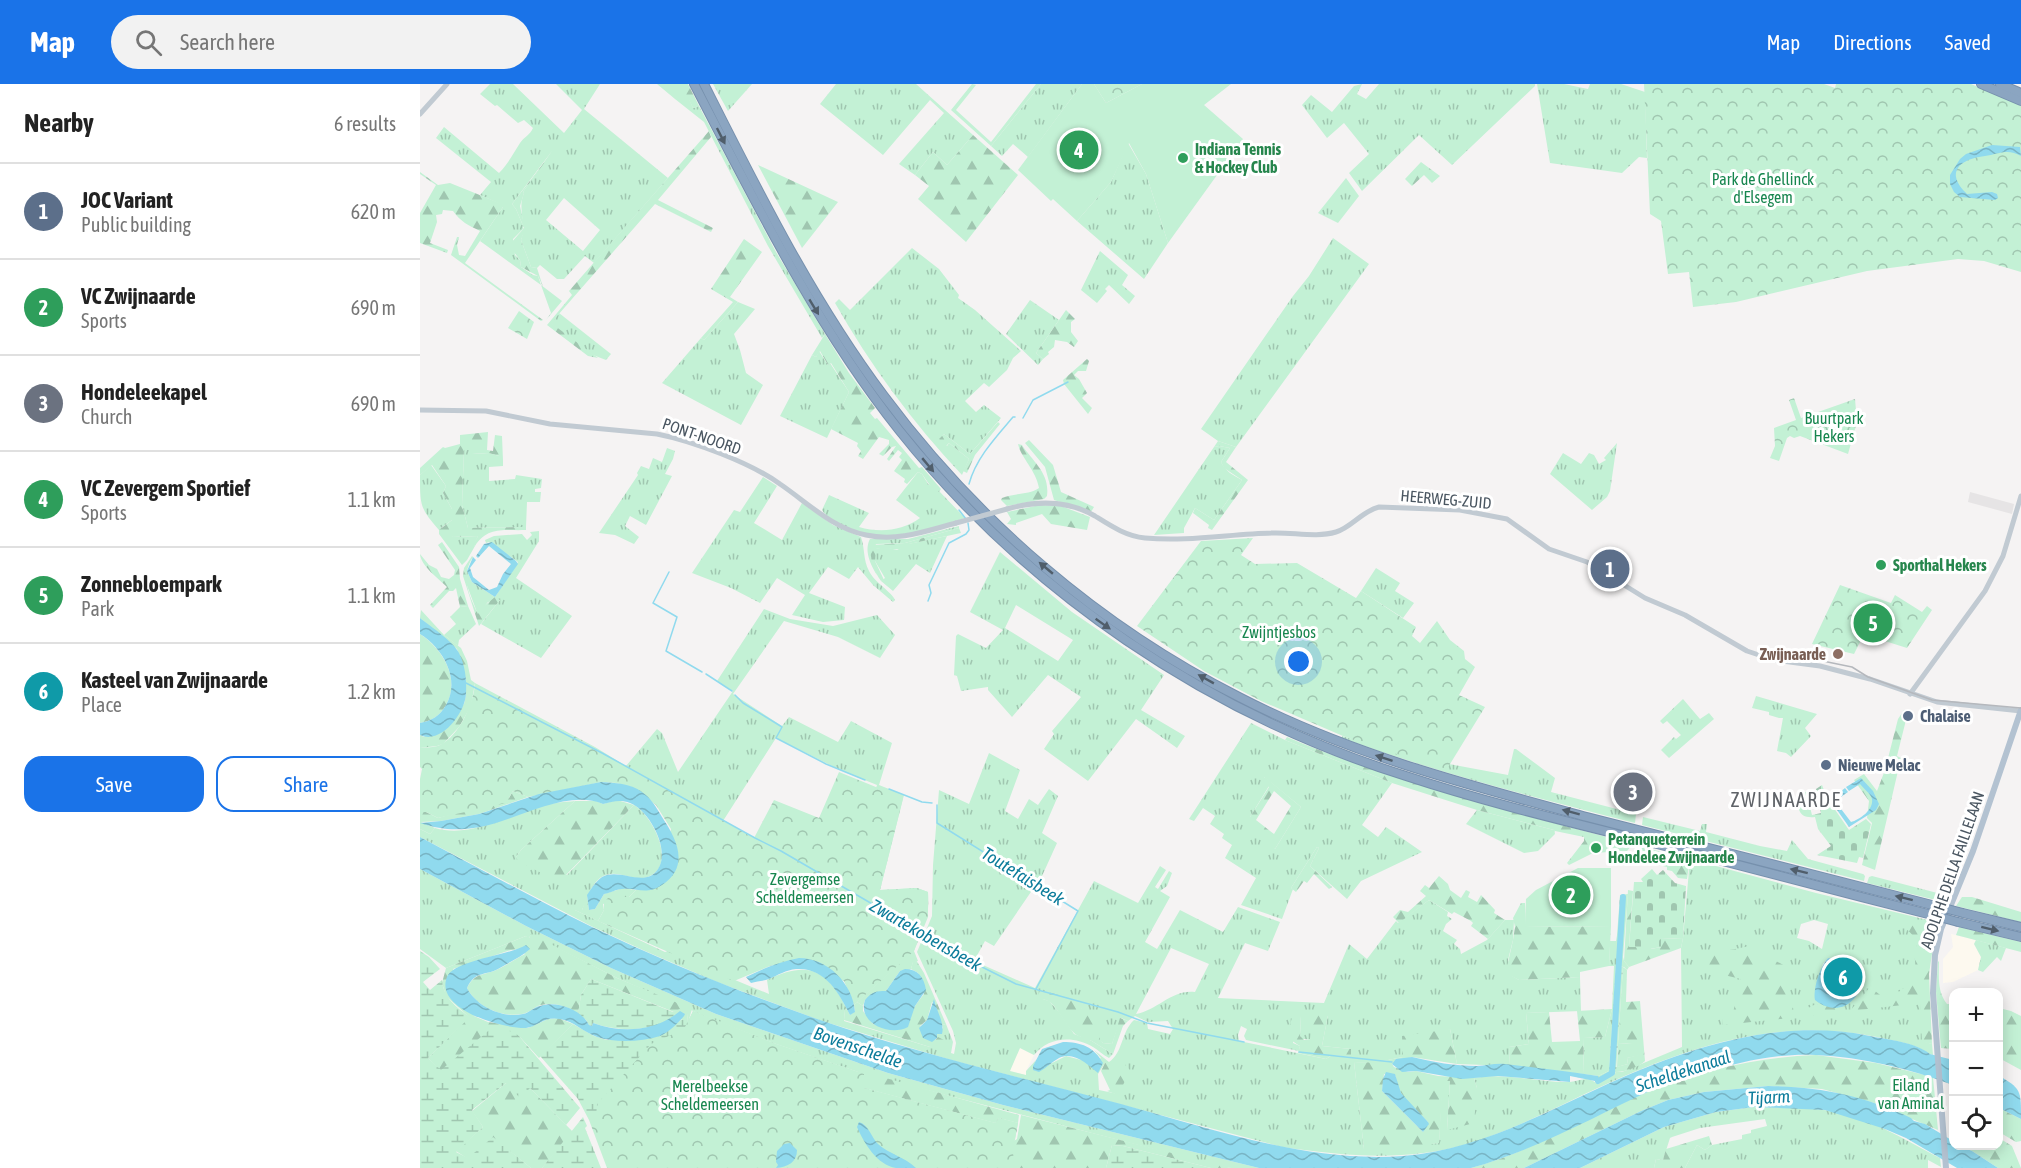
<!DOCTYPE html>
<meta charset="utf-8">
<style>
:root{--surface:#fff;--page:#f2f2f2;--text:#222;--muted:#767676;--line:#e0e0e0;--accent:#1a73e8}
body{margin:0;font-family:"Asap Condensed",sans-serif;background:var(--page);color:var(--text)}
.controls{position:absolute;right:18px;bottom:18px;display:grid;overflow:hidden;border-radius:12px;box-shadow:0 3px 15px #0003}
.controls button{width:54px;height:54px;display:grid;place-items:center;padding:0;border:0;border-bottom:2px solid var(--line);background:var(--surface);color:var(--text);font:30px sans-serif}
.you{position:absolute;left:879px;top:578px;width:21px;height:21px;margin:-15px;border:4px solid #fff;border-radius:50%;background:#1a73e8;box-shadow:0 0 0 9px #1a73e833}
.badge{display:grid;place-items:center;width:39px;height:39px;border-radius:50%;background:var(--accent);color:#fff;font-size:20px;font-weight:700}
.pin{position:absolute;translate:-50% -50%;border:3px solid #fff;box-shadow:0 2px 6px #0006}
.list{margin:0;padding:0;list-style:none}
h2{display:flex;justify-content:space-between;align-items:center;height:78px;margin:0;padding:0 24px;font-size:26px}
h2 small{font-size:20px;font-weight:400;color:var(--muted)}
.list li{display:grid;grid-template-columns:39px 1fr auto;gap:18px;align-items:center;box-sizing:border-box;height:96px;padding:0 24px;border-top:2px solid var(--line)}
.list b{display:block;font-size:22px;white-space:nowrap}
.list p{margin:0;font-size:20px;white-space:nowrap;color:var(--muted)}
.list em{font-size:20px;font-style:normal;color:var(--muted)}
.actions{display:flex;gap:12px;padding:18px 24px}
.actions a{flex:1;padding:14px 0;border:2px solid var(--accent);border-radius:18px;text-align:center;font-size:21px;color:var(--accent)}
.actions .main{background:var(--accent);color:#fff}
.icon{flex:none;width:33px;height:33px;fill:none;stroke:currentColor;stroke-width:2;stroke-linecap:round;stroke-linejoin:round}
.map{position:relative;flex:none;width:1601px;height:1084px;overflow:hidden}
header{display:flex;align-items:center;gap:36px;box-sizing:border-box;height:84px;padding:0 30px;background:var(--accent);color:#fff}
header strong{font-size:28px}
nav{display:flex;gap:33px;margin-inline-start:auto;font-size:21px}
.search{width:420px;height:54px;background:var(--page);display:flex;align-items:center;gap:15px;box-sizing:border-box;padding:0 21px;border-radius:33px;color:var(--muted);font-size:22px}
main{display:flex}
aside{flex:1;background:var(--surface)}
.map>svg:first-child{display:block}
</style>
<header>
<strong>Map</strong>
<div class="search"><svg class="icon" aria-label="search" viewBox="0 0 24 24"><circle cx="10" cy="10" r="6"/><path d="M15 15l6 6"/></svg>Search here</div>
<nav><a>Map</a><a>Directions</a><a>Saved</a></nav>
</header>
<main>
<aside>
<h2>Nearby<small>6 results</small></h2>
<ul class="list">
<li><span class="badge" style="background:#5c6f8a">1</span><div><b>JOC Variant</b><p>Public building</p></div><em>620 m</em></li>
<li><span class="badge" style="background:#2e9e5b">2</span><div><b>VC Zwijnaarde</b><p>Sports</p></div><em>690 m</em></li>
<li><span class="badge" style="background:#6b7280">3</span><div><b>Hondeleekapel</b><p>Church</p></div><em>690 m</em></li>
<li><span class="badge" style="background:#2e9e5b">4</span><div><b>VC Zevergem Sportief</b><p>Sports</p></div><em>1.1 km</em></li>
<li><span class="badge" style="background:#2e9e5b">5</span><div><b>Zonnebloempark</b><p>Park</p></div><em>1.1 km</em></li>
<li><span class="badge" style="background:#0f9aa8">6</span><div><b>Kasteel van Zwijnaarde</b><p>Place</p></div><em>1.2 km</em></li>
</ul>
<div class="actions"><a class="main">Save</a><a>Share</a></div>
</aside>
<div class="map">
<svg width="1601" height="1084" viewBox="0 0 1601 1084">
<defs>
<pattern id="grass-tufts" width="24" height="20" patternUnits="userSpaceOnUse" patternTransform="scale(1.5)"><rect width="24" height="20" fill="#c3f1d5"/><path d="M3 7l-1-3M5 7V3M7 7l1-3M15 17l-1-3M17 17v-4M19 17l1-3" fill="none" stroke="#a0c6b0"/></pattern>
<pattern id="forest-firs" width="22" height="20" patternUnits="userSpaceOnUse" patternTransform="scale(1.5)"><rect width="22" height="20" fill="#c3f1d5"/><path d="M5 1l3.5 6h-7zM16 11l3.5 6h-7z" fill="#a0c6b0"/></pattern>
<pattern id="wetland-marsh" width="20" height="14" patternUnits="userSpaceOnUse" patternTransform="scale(1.5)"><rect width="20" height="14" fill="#c3f1d5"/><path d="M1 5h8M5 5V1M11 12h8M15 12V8" fill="none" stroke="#a0c6b0"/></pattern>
<pattern id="cemetery-stones" width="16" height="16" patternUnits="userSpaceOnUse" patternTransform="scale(1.5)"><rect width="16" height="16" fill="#c3f1d5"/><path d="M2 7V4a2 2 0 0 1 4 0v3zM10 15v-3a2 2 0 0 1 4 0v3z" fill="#a0c6b0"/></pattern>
<pattern id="park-crowns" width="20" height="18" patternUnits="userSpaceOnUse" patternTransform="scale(1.5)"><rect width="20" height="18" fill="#c3f1d5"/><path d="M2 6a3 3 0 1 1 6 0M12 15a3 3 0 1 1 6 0" fill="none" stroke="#a0c6b0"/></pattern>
<pattern id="water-waves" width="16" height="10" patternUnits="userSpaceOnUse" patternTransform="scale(1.5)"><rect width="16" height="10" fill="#90daee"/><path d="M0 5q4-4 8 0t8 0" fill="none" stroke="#78b4c4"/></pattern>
</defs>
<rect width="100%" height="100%" fill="#f5f3f3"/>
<g fill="#fdf9ef">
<path d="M 1531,850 L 1556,856 L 1554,860 L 1561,873 L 1558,886 L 1533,898 L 1523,899 L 1523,875 L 1533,863 Z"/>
<path d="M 600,964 L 614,971 L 606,987 L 606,991 L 589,987 Z"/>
</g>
<path fill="#e6e4e5" d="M 1550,408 L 1594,420 L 1592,430 L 1548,418 Z"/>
<g fill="url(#grass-tufts)" fill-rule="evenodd">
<path d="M 70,0 L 93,0 L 144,49 L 162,26 L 136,0 L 180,0 L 164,25 L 248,94 L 174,179 L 165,172 L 144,195 L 137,195 L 120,181 L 117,184 L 111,183 L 101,156 C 107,140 97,125 104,109 L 103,108 L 132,67 L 92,120 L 96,125 L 104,144 L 93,155 L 95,171 L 100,176 L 101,183 L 113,191 L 118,192 L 121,201 L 142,217 L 126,236 L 131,229 L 121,201 L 60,157 L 83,123 L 87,123 L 60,111 L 71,98 L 16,54 L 24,43 L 79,89 C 88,80 93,70 100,59 C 104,53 110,51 113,44 L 104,36 L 98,39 L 77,21 L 75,22 L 60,10 ZM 144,114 L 180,146 L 163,167 L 126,136 Z"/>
<path d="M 293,0 L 332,0 L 308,27 Z"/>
<path d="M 416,0 L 496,0 L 553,51 L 527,81 L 513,68 L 495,91 L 479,80 L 524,29 L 510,16 L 463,71 L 400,20 Z"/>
<path d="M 621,0 L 662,0 L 608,73 L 593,60 L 582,72 L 571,62 Z"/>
<path d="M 942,0 L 937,10 L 946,15 L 959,0 L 1115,0 L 1115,2 L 1032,81 L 999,51 L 942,107 L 929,89 L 949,70 L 924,39 L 907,54 L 882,21 L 891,11 L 912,28 L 934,2 Z"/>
<path d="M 1117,0 L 1144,0 L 1168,5 L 1170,0 L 1201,0 L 1225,8 L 1227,74 L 1219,73 L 1202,89 L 1130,79 Z"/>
<path d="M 255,15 L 269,15 L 273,24 L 279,22 L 356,168 L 405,250 L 402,254 L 348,162 L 284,38 Z"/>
<path d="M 708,59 L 726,90 L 748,159 L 724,195 L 657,137 L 691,98 Z"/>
<path d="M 926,94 L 939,112 L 918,139 L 898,129 Z"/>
<path d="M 913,154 L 949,180 L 816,363 L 798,357 L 781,345 L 873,212 L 889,192 Z"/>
<path d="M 492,164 L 519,185 L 539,211 L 538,214 L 555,226 L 601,267 L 593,274 L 587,286 L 569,303 L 564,299 L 545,317 L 556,328 L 564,321 L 581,334 L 550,370 L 524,350 L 520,355 L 527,362 L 529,359 L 549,375 L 542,391 C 493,339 450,281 415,219 L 419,215 L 430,226 Z"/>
<path d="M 680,167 L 708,191 L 702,201 L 715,212 L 709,220 L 689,201 L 685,205 L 687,207 L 677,219 L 661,206 Z"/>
<path d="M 610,216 L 639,236 L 616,269 L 623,275 L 618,281 L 586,250 Z"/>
<path d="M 318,218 L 335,225 L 314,250 L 320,266 L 326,289 L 343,301 L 321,341 L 242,299 L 281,254 L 284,256 Z"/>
<path d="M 139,229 L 191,270 L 186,276 L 173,271 L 130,239 Z"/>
<path d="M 399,267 L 408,281 L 410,279 L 429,308 L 407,354 L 360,332 L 392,271 L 396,273 Z"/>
<path d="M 1197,359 L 1190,407 L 1187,413 L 1172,426 L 1130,390 L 1143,369 L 1161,380 L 1169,369 L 1174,371 L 1179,380 L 1186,376 L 1184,374 Z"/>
<path d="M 799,362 L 810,364 L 801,378 C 806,388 813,391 822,396 L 794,436 L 775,424 L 764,444 L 764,449 L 734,451 L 794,363 Z"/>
<path d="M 247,364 L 255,367 L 253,375 L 245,390 L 252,392 L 226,441 L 210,432 L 205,442 L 219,453 L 214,460 L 195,451 L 179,449 L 218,391 L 217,389 L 221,382 L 229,385 L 233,374 L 242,378 Z"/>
<path d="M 44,366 L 52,366 L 52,370 L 69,369 L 79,372 L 79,377 L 83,377 L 83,382 L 69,383 L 69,397 L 95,395 L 96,391 L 122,395 L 121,404 L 115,405 L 115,408 L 121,408 L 120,418 L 107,418 L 106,443 L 48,444 L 42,421 Z"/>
<path d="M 11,381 L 26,402 L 23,409 L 32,425 L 32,436 L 21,444 L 33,453 L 58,452 L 54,461 L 55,462 L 47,476 L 42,481 L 19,450 L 19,446 C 0,424 0,422 0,391 Z"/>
<path d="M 498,388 L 502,390 L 508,400 L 519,407 L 545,434 C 505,446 461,463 421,440 C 414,436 406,433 402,426 L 409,411 L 449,429 L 439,443 C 460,449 482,447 500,434 L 476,416 Z"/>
<path d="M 343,393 L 357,402 L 334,439 L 362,456 L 382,419 L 413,441 L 441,453 C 445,464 443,476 449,487 C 454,498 473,509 475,516 L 473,518 L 453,501 L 438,483 L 429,495 L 408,483 L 389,509 L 425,523 L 424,536 L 403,538 L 372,531 L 385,511 L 357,494 L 340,519 L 311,504 L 272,489 L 314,426 L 320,428 Z"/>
<path d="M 539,442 L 539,444 L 485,459 L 456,460 L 451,472 L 457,491 C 450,480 444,466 450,455 L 488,455 Z"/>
<path d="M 119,447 L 119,457 L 96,494 L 152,532 L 121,574 L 61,540 L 80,516 L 68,518 L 58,531 L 45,496 L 47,487 L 52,498 L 75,513 L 98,478 L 69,458 L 66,459 L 65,456 L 74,452 L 102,450 L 107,456 L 112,451 L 110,448 Z"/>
<path d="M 527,452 L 510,489 L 496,480 L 473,507 L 461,497 L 465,494 L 455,477 L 455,465 L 465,463 L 477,466 L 488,460 Z"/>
<path d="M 580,468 L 652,528 L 744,591 L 721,626 L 765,652 L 757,664 L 716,635 L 668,697 L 624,665 L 634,650 L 632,647 L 661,613 L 628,591 L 592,633 L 568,606 L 568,603 L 541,607 L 537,592 L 534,591 L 536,552 L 538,550 L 566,564 L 583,546 L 550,528 ZM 596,521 L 653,556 L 638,577 L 585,544 Z"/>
<path d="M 956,484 L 980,499 L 975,507 L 994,519 L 983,534 L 941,507 Z"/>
<path d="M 48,522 L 56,540 L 39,556 L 38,562 L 24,551 L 36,540 L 30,533 L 40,523 Z"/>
<path d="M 344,525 L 370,535 L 413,542 L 457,531 L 475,551 L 460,574 L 418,553 L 364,537 L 313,610 L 362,642 L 369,633 L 418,658 L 431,637 L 472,659 L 459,701 L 484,711 L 460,806 L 497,804 L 508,808 C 510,835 503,842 494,867 L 498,877 L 493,878 L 491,885 L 480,887 L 466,907 L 445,916 L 443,922 L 437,918 L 493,867 L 347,882 L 315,896 L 349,910 L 347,896 C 388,876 407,885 427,925 L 425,926 L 424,937 L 510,963 L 522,956 L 517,954 L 517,950 L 523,944 L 522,941 L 526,940 L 533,958 L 531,969 L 534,970 L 536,959 L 533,947 L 497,868 L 512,832 L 513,781 L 519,706 L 549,720 L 569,669 L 600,686 L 585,727 L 598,735 L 609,715 L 618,721 L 629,705 L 638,712 L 622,749 L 637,759 L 617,803 L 615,802 L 574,862 L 565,857 L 554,877 L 615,904 L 674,797 L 718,819 L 740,782 L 746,786 L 735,803 L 738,805 L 749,787 L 752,789 L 747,802 L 740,807 L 750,813 L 725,858 L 737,865 L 760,826 L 803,848 L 818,823 L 860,838 L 848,867 L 825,859 L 798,914 L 904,919 L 929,860 L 947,875 L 976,837 L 978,839 L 1009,816 L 1028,828 L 1027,832 L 1032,835 L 1026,840 L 1023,847 L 1037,856 L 1034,860 L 1040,865 L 1041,870 L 1067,856 L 1085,836 L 1094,836 L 1093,856 L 1088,876 L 1092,892 L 1099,896 L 1160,893 L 1161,927 L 1106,929 L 1109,960 L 1089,963 L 1090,982 L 1037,980 L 1030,945 L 983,973 L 963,977 L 963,980 L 934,978 L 944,1065 L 1019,1059 L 1022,997 L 1030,997 L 1027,1046 L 1057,1004 L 1054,994 C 1087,988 1118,999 1150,998 C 1160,997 1167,991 1176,999 L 1194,991 L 1196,988 L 1202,988 L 1262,963 L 1261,864 L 1263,854 L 1270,775 L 1396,809 L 1516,838 L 1509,865 L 1502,957 L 1512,960 L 1513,971 C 1507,969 1502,965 1497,963 C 1485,958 1470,956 1457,953 C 1358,933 1270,962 1180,1003 C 1136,1023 1094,1046 1047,1060 C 986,1078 924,1072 862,1063 L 531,976 L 402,937 L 297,898 L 225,867 L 171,842 L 0,753 L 0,745 L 10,750 L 15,744 C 49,754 86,733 118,723 C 130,719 143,718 155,717 L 101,766 L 96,773 L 147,791 L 214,721 C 232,731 257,779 230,792 C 214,800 196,782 180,794 C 170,802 167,816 162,826 L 155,826 L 245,868 L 424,803 L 457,701 L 420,686 L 356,654 L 303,737 L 206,682 L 237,645 L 242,649 L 258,688 L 313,607 L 297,597 ZM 1394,836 L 1408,840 L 1402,865 L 1389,857 L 1377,854 L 1381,840 ZM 751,864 L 789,880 L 775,908 C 752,905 738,926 716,930 ZM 1408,874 L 1440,880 L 1442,898 L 1437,912 L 1399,893 L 1403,880 ZM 623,915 L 661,918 L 661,924 L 680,948 L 679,956 L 683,959 L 692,960 L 701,934 L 708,937 L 715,932 L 728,938 L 748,937 L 753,945 L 750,950 L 728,945 L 727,939 L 714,936 C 701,948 703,969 689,978 L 674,966 L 681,974 L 669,980 L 665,977 L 646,972 L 616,987 L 613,984 L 616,976 L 606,987 L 606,991 L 590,987 L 600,964 L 614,971 C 628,953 653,951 673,963 C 678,966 683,971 689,974 L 693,970 L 670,956 L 654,950 L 639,928 L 629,917 ZM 881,931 L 880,952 L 882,955 L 890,955 L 908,931 L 902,962 L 931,965 L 930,973 L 912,971 L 906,975 L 819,957 L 818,951 L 821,942 L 827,945 L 824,952 L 826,956 L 879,967 L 880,962 L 873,959 ZM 685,979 L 698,985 L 698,1010 L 679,1006 L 678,990 Z"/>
<path d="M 1336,612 L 1397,630 L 1385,644 L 1391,652 L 1371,673 L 1366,669 L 1357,667 L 1363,634 L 1359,634 L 1349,631 L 1349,628 L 1332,624 Z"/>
<path d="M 1263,615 L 1280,635 L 1289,629 L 1294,635 L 1249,674 L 1241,666 L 1254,653 L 1256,655 L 1261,651 L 1247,637 L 1243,640 L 1240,637 Z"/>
<path d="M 831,639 L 865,656 L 972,699 L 942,741 L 958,753 L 966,743 L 1002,768 L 941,797 L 927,815 L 890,782 L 899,764 L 897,763 L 871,804 L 873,805 L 862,835 L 821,821 L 836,794 L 805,774 L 812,761 L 802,754 L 804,750 L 790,740 L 795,732 L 783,724 L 774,737 L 769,735 ZM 844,693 L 881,723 L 855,765 L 830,733 L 849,702 Z"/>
<path d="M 922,652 L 1027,684 L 1029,680 L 1088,691 L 1094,665 L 1096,665 L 1135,694 L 1131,708 L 1216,730 L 1215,739 C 1116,714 1018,689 922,654 Z"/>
<path d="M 1057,726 L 1134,746 L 1135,750 L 1118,767 L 1104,769 L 1046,740 Z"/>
<path d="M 1223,733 L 1280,747 L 1282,740 L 1287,740 L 1286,748 L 1340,762 L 1367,767 L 1372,756 L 1388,775 L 1443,790 L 1445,792 L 1444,797 L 1222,741 Z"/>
<path d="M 0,785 L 106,842 L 191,884 L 296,930 L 468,989 L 583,1021 L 839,1084 L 811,1084 L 799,1082 L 438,988 L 356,960 L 294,936 L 197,894 L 111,851 L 108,855 L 106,852 L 26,884 L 0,865 Z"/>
<path d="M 1452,792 L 1525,811 L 1529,815 L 1528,819 L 1447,799 L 1449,793 Z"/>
<path d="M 1208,810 L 1203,873 L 1204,877 L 1209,883 L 1207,886 L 1204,883 L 1196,882 L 1189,987 L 1178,992 L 1163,990 L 1164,954 L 1185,953 L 1192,925 L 1194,882 L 1189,882 L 1190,857 L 1196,857 L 1197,851 L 1200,811 Z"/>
<path d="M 1556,856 L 1586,864 L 1581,877 L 1577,873 L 1563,888 L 1558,886 L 1561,873 L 1554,860 Z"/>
<path d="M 1212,959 L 1222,961 L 1222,971 L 1207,974 L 1208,980 L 1197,983 L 1198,960 Z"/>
<path d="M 1334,1023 C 1357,1024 1381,1023 1404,1026 C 1446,1031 1483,1055 1520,1074 L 1521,1083 L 1508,1076 L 1508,1084 L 1265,1084 L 1277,1061 L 1285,1066 L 1292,1061 L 1322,1055 L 1322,1051 L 1331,1049 L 1331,1046 L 1347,1042 L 1345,1035 L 1280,1044 L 1252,1053 L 1250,1054 L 1243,1076 L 1236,1075 L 1234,1084 L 1160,1084 L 1244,1043 L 1296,1028 Z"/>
</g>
<g fill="url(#forest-firs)" fill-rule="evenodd">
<path d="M 237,0 L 268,0 L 279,22 L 273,24 L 269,16 L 255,15 Z"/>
<path d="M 552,0 L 556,1 L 536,26 L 571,58 L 616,0 L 621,0 L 571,62 L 531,26 Z"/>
<path d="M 289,47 L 291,53 L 238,116 L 293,144 L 291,148 L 235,120 L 131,239 L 178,274 L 168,272 L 127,241 L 152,211 L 149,207 Z"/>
<path d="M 553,51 L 598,91 L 546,158 L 498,115 L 509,102 L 495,91 L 513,68 L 527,81 Z"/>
<path d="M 133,67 L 103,108 L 104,109 L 100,122 L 105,145 L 101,156 L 111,183 L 117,184 L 123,203 L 118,192 L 101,183 L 100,176 L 93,167 L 91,159 L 104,144 L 96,125 L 92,120 Z"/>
<path d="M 1001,78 L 1020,92 L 1012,99 L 1004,91 L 992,102 L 985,95 Z"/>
<path d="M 338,81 L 418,118 L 382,164 Z"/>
<path d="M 0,88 L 18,101 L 30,99 L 82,120 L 87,120 L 87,123 L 83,123 L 45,179 L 123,236 L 121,237 L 31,171 L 37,153 L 39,153 L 37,161 L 39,171 L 45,172 L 60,147 C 48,141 41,138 33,127 L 23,126 L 22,130 L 16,131 L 17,138 L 10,159 L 28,166 L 27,169 L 0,159 L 0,129 L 16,101 L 0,90 Z"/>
<path d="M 324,155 L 342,168 L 310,213 L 318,218 L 284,256 L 281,254 L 313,218 L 291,205 Z"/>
<path d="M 646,226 L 655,235 L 651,238 L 651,248 L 658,257 L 654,263 L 647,258 L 635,256 L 634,263 L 628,268 L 629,270 L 623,275 L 616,269 Z"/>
<path d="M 405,250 L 429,289 L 455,324 L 450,329 L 455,335 L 457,334 L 499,384 L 502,383 L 521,405 L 519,408 L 511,403 L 502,390 L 498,388 L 487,400 L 484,398 L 485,395 L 474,387 L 482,376 L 479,373 L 482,369 L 478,366 L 469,377 L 467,375 L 476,362 L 472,363 L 463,372 L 459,370 L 469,360 L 469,356 L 459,353 L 443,375 L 438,372 L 441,367 L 437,362 L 438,359 L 411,345 L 429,308 L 411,279 L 408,281 L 400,267 L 396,273 L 392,271 Z"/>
<path d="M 667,275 L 669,277 L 666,287 L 658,287 L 654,291 L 659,295 L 667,309 L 662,314 L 672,324 L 668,330 L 644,300 L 643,296 Z"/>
<path d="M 578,338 L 580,340 L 555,371 L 547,389 L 543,387 L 549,375 L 529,359 L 526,362 L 519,355 L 524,350 L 550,370 Z"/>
<path d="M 68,348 L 67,366 L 73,367 L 75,351 L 82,352 L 83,377 L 79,377 L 79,372 L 69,369 L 52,370 L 51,366 L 44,366 L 42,421 L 48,444 L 106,443 L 106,446 C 84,447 68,442 55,462 L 53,461 L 58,452 L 33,453 L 21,450 L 19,446 L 32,436 L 28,428 L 32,425 L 23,409 L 26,402 L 12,381 L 0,391 L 0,384 L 23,363 L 25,364 L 40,360 L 40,351 Z"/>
<path d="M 609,356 L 633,381 L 641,408 L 672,422 L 674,423 L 671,428 L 634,416 L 625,383 L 605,359 Z"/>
<path d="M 798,357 L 816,363 L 806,378 L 828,396 L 792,446 L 788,444 L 789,441 L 773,429 L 775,424 L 794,436 L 822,396 L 804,384 L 801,378 L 810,364 L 799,362 L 794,363 Z"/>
<path d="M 598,360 L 602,361 C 613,378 630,389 627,412 L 624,415 L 587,422 L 581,416 L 582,414 C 593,409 609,411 619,404 C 616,386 601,374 598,360 Z"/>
<path d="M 620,421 L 641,422 L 670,433 L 667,446 L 631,440 L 622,430 L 596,439 L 596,441 L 587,440 L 591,435 L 587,428 Z"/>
<path d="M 539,444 L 541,449 L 489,460 C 480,470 467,462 456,465 L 455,477 L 464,496 L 461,497 C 454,488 449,473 451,461 L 485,459 Z"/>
<path d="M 22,458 L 39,483 L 40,495 L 48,522 L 40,523 L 36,504 L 33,507 L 29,507 L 13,524 L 10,521 L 27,503 C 18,494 1,482 0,470 L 9,481 L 17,485 L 21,493 L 29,495 L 34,491 L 35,486 L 18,461 Z"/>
<path d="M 52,472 L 53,473 C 40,492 49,511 58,530 L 63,523 L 75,513 L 80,516 L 59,542 L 43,492 L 44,484 Z"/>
<path d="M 1,526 L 24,551 L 41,564 L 47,577 L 51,596 L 55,599 L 51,622 L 39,643 L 23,660 L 17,662 L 0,664 L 0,651 L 4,653 L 44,620 L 46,611 L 46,596 L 37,565 L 0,534 Z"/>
<path d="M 0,550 C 23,565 41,596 26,621 C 20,632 11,637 0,639 Z"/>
<path d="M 1484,626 L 1488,628 L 1477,672 L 1481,674 L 1455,786 L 1442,781 L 1452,739 L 1447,734 L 1449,717 L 1434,696 L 1444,690 L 1457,707 L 1465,686 L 1478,635 Z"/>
<path d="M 867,653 C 979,700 1096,729 1213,760 L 1207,767 L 1173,769 L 1149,781 L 1147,779 L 1164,757 L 1164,753 L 1135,747 L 1135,750 L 1134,746 L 1057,726 L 972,699 L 865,656 Z"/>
<path d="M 845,693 L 881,723 L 855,765 L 823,744 L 849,703 L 842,696 ZM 854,707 L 871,722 L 854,750 L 836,736 Z"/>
<path d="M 93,707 L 108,713 L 59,730 L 21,737 L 1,738 L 15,744 L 10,750 L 0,745 L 0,728 L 6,728 L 18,734 L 89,714 Z"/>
<path d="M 197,716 L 214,721 L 146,791 L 131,794 L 98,777 L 96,773 L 101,766 L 155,717 L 176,717 L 183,720 Z"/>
<path d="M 1218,762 L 1270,775 L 1267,795 L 1258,794 L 1252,787 L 1247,786 L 1247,783 L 1226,778 L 1227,773 L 1217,771 Z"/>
<path d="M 897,763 L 899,764 L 890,782 L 912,803 L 909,805 L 894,790 L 887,799 L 884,797 L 876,808 L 871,804 Z"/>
<path d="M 1019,792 L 1028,800 L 1030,806 L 1041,814 L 1046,806 L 1050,808 L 1048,813 L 1057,818 L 1061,811 L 1075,826 L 1074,829 L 1085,836 L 1068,855 L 1051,842 L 1053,839 L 1051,837 L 1034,828 L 1032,830 L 1009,816 L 979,839 L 973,833 L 980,826 L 988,828 L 1006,812 L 1000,807 L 1005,801 L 1009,804 Z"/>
<path d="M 203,804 L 216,806 L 209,813 L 183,820 L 184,826 L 178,837 L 155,826 L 156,823 L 162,826 L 167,811 L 169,826 L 175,825 L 184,810 Z"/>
<path d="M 1208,806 L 1213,807 L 1209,862 L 1230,863 L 1231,865 L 1241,863 L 1241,855 L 1263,854 L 1261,864 L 1209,883 L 1204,877 Z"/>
<path d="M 1542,813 L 1552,813 L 1601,828 L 1601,838 L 1536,822 Z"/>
<path d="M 1101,819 L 1105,819 L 1106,843 L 1191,842 L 1189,882 L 1160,888 L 1160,893 L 1099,896 L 1089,891 L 1087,883 L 1093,856 L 1095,843 L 1093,834 Z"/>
<path d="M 1481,838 L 1514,844 L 1515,850 L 1509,890 L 1512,960 L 1502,958 L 1500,919 L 1430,927 L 1450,903 L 1464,914 C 1484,909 1500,893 1494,871 C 1500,858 1493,849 1482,842 Z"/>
<path d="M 1539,843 L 1601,858 L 1601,868 L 1536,851 Z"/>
<path d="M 111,850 L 197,894 L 272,925 L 268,939 L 267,930 L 260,926 L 254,928 L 171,895 L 161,911 L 158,930 C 148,922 132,917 118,922 C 113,924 109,929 102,930 C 81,934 56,922 47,904 C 54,890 62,891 74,887 C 84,883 95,875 105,870 L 100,865 L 91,866 L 33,885 L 54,932 L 68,938 L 108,944 L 128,935 L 138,934 L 153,940 L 119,974 L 99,952 L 21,987 L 8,974 L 49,933 L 26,912 L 22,899 L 26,884 L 106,852 L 109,854 Z"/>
<path d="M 1329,862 L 1365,882 L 1374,929 C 1383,930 1386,924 1394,921 C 1401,919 1410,922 1416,923 L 1416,929 L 1303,941 L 1302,934 L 1306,932 L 1312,933 L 1321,895 L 1287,887 L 1283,880 C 1292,866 1315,866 1329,862 Z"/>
<path d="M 496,876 L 504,889 L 526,940 L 522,941 L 515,920 L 512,918 L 507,936 L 500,942 L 515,956 L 518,953 L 528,958 L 527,961 L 510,963 L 424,936 L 425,926 L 427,925 L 430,931 L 435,927 L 434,921 L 437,918 L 443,922 L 443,927 L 453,940 L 478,946 C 488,934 494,922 504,910 L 498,889 L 491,885 L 493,877 Z"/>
<path d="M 1518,877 L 1519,878 C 1519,892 1517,908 1527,920 L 1533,920 L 1533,965 L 1521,964 L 1516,908 Z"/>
<path d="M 1203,883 L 1207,886 L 1206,918 L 1220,917 L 1225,977 C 1219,983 1205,988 1196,988 L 1196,983 L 1208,980 L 1207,974 L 1222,970 L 1221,961 L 1213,962 L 1212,959 L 1198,960 Z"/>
<path d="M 620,906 L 662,917 L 661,924 L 687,931 L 680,948 L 680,956 L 683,959 L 692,960 L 700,934 L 708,937 L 703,942 L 693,970 L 670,956 L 662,957 L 661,953 C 648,949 642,929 631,919 C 627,916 622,915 618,912 Z"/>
<path d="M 1579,924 L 1591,927 L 1601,932 L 1601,986 L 1579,974 Z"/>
<path d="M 1192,925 L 1185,953 L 1164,954 L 1163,990 L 1090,982 L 1089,963 L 1109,960 L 1106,929 L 1129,928 L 1132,958 L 1160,957 L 1157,927 Z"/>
<path d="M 873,930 L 881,931 L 880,952 L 884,956 L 890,955 L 895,931 L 908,931 L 902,962 L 931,965 L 931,973 L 912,971 L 906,975 L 878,969 L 880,962 C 863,953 869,946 873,930 Z"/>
<path d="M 1030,945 L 1037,980 L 992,973 L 972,980 L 974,983 L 988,988 L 996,987 L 1018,992 L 1054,994 L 1057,1004 L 1054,1039 L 1027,1046 L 1030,997 L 1023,997 L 1019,1059 L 976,1065 L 944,1065 L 934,978 L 962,979 L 963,977 L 983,973 L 982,952 ZM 964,990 L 976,992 C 975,1010 996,1026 1008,1038 L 1003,1048 L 962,1007 Z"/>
<path d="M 1396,971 L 1456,979 L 1513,993 L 1518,1046 L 1454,1019 L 1402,1005 L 1348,1002 L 1284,1008 L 1248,1016 L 1221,1027 L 1104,1084 L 1051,1084 C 1118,1066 1176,1027 1240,1003 C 1290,984 1342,973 1396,971 Z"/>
<path d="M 689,978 L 697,984 L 703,980 L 707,982 L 710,987 L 698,1011 L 687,1007 L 690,1006 L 681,987 L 685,979 Z"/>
<path d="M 444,988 L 599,1031 L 598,1039 L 579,1034 L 575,1039 L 444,1004 Z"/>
<path d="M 86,999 L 110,1004 L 153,1048 L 122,1084 L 111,1084 L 73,1054 L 48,1075 L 36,1067 L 63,1043 L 52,1027 Z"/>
<path d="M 1579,1024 L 1601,1035 L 1601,1057 L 1596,1058 L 1579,1048 Z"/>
<path d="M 601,1031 L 811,1084 L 791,1084 L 703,1062 L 692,1061 L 686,1084 L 593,1084 L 592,1058 L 597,1055 Z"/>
<path d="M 1289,1052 L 1292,1061 L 1285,1066 L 1277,1061 L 1265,1084 L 1234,1084 L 1236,1075 L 1243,1076 L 1246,1065 Z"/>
<path d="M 1579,1054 L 1592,1062 L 1601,1084 L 1578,1084 L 1552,1067 L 1540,1062 L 1578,1062 Z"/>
</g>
<g fill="url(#wetland-marsh)">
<path d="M 0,867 L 9,873 L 20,885 L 3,898 L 10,906 L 22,896 C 23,913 36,923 50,933 L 8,974 L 21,986 L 73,943 L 93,948 L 99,952 L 160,1024 L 146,1041 L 110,1004 L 100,1014 L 86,999 L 52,1026 L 63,1043 L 36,1068 L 48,1074 L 73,1053 L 111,1084 L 0,1084 Z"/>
<path d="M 1196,882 L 1203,883 L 1196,988 L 1194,991 L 1176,999 L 1175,997 L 1177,996 L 1178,992 L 1189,987 Z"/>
<path d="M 171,895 L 253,928 L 260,925 L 267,929 L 268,938 L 273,927 L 356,960 L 438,988 L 444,988 L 444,1004 L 575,1039 L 579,1034 L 598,1039 L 595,1055 L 592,1058 L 169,1036 L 158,1015 L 120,972 L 153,940 L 174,952 L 187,956 L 204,956 L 242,951 L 262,935 L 252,934 C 230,948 198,948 173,939 L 172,942 L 169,941 L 166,936 L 158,930 L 161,911 Z"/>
<path d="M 163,1033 L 167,1042 L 165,1044 L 181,1084 L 122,1084 Z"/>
<path d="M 692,1061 L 703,1062 L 791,1084 L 686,1084 Z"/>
</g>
<g fill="url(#cemetery-stones)">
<path d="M 1402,701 L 1407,714 L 1429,746 L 1446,735 L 1451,740 L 1443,774 L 1439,773 L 1437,779 L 1397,771 L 1411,762 L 1398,745 L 1395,733 C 1378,735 1377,724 1379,710 L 1386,708 L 1388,716 L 1387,718 L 1389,719 L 1392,731 L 1401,729 L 1396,705 Z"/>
<path d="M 1232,785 L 1237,791 L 1243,786 L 1255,799 L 1266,802 L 1263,854 L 1241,855 L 1241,863 L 1230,865 L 1230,863 L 1209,863 L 1214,798 L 1223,798 L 1221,795 Z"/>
</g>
<g fill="url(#park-crowns)">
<path d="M 674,0 L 722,0 L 686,19 Z"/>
<path d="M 1224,0 L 1404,0 L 1415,4 L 1416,0 L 1551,0 L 1601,21 L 1601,188 L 1564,177 L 1538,175 L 1447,187 L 1316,218 L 1273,223 L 1269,188 L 1248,190 L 1241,137 L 1230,130 Z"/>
<path d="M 99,227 L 114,238 L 107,255 L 88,244 Z"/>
<path d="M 1374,314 L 1381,334 L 1435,315 L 1437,338 L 1428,370 L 1380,352 L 1374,354 L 1370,352 L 1367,354 L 1359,377 L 1350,374 L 1355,362 L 1354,344 L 1376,336 L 1369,316 Z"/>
<path d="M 833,454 L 821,471 L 835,480 L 877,479 L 936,514 L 941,507 L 996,543 L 992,552 L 1000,559 L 1017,537 L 1030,556 L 1044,567 L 1045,575 L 1055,583 L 1039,611 L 1065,623 L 1027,685 L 953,663 L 923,652 L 841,617 L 784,587 L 717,542 L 781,457 Z"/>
<path d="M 1420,501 L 1471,519 L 1475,511 L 1502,528 L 1507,522 L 1512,526 L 1487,564 L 1449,552 L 1448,550 L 1444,550 L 1434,570 L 1392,560 Z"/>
<path d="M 55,599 L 175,663 L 206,682 L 334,754 L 354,716 L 399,734 L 419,688 L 483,714 L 460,806 L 497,804 L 508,808 L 508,833 L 494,867 L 434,921 L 424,897 L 362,877 L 314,897 L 178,837 L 184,826 L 184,818 L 189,813 L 209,813 L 216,806 L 242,801 L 251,745 L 236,721 L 212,703 L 196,699 L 182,698 L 108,713 L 93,707 L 86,719 L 18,734 L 6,728 L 0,728 L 0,695 L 2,685 L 0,683 L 0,664 C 6,663 14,664 20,661 C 39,652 54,619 55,599 Z"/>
<path d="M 273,927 L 356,960 L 444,990 L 444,1004 L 575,1039 L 579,1034 L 598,1039 L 593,1066 L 594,1084 L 187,1084 L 169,1036 L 176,1033 L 177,1020 L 231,960 L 264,945 Z"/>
</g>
<g fill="#c3f1d5">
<path d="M 662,0 L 674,0 L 686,19 L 722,0 L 811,0 L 784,21 L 823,55 L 748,159 L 726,90 L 709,59 L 691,98 L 657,137 L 633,115 L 631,117 L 598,86 Z"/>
<path d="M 1158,784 L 1191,784 L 1191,842 L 1105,843 L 1106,815 L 1116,806 Z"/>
</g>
<g fill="url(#water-waves)">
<path d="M 1572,61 L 1600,63 L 1601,72 C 1588,64 1578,70 1565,72 C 1540,75 1524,88 1547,110 L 1572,108 L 1577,110 L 1578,114 L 1575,116 L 1540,113 L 1534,108 L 1530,100 L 1530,91 L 1540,75 L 1546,70 Z"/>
<path d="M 72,458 L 96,477 L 98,480 L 75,513 L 52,498 L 47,487 L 53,473 L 56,476 L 50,484 L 53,493 L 69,506 L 77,503 L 83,490 L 91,480 L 69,462 L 58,474 L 56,472 L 64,460 Z"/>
<path d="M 0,534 C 11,543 33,557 39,569 C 45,581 47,596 46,610 C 45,629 21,661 0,651 L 0,639 C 11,637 20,632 26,621 C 41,596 23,564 0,550 Z"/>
<path d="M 1441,694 L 1453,707 L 1459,720 L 1456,726 L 1429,743 L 1410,716 L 1425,704 L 1428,708 L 1415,717 L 1431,738 C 1439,736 1454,726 1452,715 C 1451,710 1443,704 1440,700 L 1429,707 L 1426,703 Z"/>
<path d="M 181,698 C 195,699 210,699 222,708 C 231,714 236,723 242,733 C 256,754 271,782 242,801 C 225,812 217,803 202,805 C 196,805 191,809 184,810 L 175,825 L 169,826 L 167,811 C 171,805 176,797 182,793 C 200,783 225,805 238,785 C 251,766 229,726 210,719 C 200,715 192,718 183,720 C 147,704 95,737 60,743 C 37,747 22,746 0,739 L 21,737 L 59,730 L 119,710 Z"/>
<path d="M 0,753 C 57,783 113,814 170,842 C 245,878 322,909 400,936 C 499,970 600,993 701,1020 C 793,1045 887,1079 983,1072 C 1055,1066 1116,1033 1179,1004 C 1263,965 1356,933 1450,952 C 1469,956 1495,958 1510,970 L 1533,976 L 1533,1001 C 1490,985 1443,973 1396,971 C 1358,969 1319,978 1284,989 C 1268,993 1251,998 1236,1004 C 1175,1032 1116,1066 1051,1084 L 839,1084 L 583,1021 L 468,989 L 296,930 L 191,884 L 106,842 L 0,785 Z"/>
<path d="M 106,861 L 110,865 C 101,873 88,879 78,885 C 64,892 55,887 47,904 C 56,922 83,935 103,930 C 109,929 114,923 120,922 C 136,916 161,925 169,941 L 172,942 L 173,939 C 203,950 236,947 260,927 L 265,930 L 264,932 C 259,938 248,949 240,952 C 221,958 195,959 177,953 C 163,948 154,937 140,935 C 124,932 117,943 106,944 C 83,945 14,925 27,893 C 34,876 91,871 106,861 Z"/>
<path d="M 379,874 C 407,874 433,899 435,928 L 430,931 C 419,909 405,883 376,885 C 366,886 358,891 349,895 C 344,897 337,897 331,899 L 326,893 C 344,884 359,878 379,874 Z"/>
<path d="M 1408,874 L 1440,880 C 1444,885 1443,888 1443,894 C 1439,919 1418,934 1395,916 C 1393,904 1400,883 1408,874 Z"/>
<path d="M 485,885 C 498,885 504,893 506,906 L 495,922 L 488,943 C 470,953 437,939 445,916 C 453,907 456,907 466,907 L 480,887 Z"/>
<path d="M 514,915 C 516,926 525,939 522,950 L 517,950 L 517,954 L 512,958 L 503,954 L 499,944 L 507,936 Z"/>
<path d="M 643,958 C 661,958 674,963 683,979 L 678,989 C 667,980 654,967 639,974 C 632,978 626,984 619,988 L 613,986 L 613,982 L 622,965 Z"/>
<path d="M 992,973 C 1013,978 1035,982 1057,982 C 1066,982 1075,979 1085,980 C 1116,984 1147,987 1178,992 L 1178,996 L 1175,997 L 1150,992 L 1150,998 L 1078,992 L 1042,995 L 996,987 L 982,988 L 972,980 L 976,975 Z"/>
<path d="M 966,988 L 975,990 L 981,1009 L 1008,1038 L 1009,1040 L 1003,1048 L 962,1007 L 963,995 Z"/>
<path d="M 1578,991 C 1601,1005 1601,1005 1601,1035 L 1579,1024 Z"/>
<path d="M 1348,1002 C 1400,1003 1443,1011 1491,1034 L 1494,1037 L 1505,1040 L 1533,1057 L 1534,1062 L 1540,1062 L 1552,1067 L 1578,1084 L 1537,1084 L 1486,1054 L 1465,1045 L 1405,1026 L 1334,1023 L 1296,1028 L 1244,1043 L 1160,1084 L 1104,1084 L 1221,1027 L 1248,1016 L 1284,1008 Z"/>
<path d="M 439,1038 C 449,1041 451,1053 458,1060 C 469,1070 485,1073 496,1084 C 489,1084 482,1084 476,1084 C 457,1081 444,1059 437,1043 Z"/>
<path d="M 370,1059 L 377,1066 C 377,1078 368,1083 356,1084 L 358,1081 L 356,1078 L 357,1067 L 364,1060 Z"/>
</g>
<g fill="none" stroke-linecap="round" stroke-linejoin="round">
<g stroke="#90daee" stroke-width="1.5">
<path d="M 603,334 L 613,316 L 648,298"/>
<path d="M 549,400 C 556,374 576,353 593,333 L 595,333"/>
<path d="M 539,426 L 546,435"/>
<path d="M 249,488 L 233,519 L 257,533 L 246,567 L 282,588"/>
<path d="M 508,517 L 511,509 L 509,501 L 529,459 L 546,450 L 549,446 L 548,439"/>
<path d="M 286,590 L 312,607"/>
<path d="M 46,599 L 182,669 L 335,754 L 361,767 L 554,879 L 596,900 L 698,928 L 727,939 L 824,958"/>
<path d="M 315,611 L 323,619 L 362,643 L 356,654 L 406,680 L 445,696"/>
<path d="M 469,705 L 502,718 L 512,719"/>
<path d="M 517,721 L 517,739 L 658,827 L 616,905"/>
<path d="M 879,968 L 972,978"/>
</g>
<path stroke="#90daee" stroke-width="6" d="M 1178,997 L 1192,989 L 1203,813"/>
<g stroke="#7690ad" stroke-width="10">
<g id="highway">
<path d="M 274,0 C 336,119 395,240 479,346 C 608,508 788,630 986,692 C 1068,719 1153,739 1237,760 C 1328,783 1420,808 1512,831"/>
<path d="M 284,0 C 338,107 392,216 464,312 C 557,437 680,543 819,613 C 929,670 1048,701 1167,733 C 1283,763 1399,793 1516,822"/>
<path d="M 1561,0 L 1601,17"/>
<path d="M 1580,0 L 1601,9"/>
<path d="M 1543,829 L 1601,843"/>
<path d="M 1538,838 L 1601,853"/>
</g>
</g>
<g stroke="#c1cad2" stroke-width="5">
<path d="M 0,30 L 27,0"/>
<path d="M 0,326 L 66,327 L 130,340 L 237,350 C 273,357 331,379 360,400 C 388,419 412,444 446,451 C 477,458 506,447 536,439"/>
<path d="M 587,425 C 618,416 647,416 675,432 C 691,442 706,452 725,454 C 767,458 810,450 852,449 C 873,448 896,454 916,448 C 932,443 942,427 959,423 L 1040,426 L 1087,435 L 1129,465 L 1167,478 L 1225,514 L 1265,531 L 1327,567 L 1354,576 L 1400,582 L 1450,595 L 1517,618 L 1601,627"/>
<path d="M 1490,610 L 1565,507 L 1583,472 L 1601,412"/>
</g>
<path stroke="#b3c2d1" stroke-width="6" d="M 1526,1084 L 1513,909 L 1515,871 L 1521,845 L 1553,767 L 1601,626"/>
<use href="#highway" stroke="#8ba5c1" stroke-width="8"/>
<path stroke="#b5b8bd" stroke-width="1.5" d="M 1388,574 L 1432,583 L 1448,593 L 1512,616 L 1601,624"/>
<g stroke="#7690ad" stroke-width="10" stroke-linecap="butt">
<g id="highway-bridge">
<path d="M 1516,822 L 1543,829"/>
<path d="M 1512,831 L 1538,838"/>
</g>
</g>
<path stroke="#c1cad2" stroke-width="5" d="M 536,439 L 587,425"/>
<use href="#highway-bridge" stroke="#8ba5c1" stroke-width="8"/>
</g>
<defs><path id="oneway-solid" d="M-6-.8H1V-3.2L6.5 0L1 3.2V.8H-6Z" transform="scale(1.5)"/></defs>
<g fill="#505e6b">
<use href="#oneway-solid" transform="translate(301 52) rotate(63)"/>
<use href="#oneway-solid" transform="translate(394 223) rotate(59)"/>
<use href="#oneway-solid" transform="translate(508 381) rotate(50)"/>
<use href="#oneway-solid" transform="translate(626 484) rotate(-140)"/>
<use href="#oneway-solid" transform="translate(683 540) rotate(35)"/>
<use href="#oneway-solid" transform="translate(786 595) rotate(-151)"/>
<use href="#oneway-solid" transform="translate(964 674) rotate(-162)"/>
<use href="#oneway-solid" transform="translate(1151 728) rotate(-165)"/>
<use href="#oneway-solid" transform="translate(1379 787) rotate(-166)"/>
<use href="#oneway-solid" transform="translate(1484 814) rotate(-166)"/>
<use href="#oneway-solid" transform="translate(1570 845) rotate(14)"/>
</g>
<g fill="#2e9e5b" stroke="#fff" stroke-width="2">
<circle cx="763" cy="74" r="6"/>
<circle cx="1461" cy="481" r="6"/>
<circle cx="1176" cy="764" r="6"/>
</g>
<circle fill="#8d6e63" stroke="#fff" stroke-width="2" cx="1418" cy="570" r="6"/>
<g fill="#5c6f8a" stroke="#fff" stroke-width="2">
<circle cx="1488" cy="632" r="6"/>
<circle cx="1406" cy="681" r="6"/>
</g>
<g text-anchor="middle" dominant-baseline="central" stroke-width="6" stroke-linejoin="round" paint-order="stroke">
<g font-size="16" font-weight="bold" fill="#27864d" stroke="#fff" text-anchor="start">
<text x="775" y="65">Indiana Tennis<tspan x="775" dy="18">&amp; Hockey Club</tspan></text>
<text x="1473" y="481">Sporthal Hekers</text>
<text x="1188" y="755">Petanqueterrein<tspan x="1188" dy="18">Hondelee Zwijnaarde</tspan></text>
</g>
<g font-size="16" fill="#17864f" stroke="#fff">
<text x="1343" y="95">Park de Ghellinck<tspan x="1343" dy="18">d'Elsegem</tspan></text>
<text x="1414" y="334">Buurtpark<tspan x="1414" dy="18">Hekers</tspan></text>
<text x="859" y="548">Zwijntjesbos</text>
<text x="385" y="795">Zevergemse<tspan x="385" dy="18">Scheldemeersen</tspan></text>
<text x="1491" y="1001">Eiland<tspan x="1491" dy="18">van Aminal</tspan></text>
<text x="290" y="1002">Merelbeekse<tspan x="290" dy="18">Scheldemeersen</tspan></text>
</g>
<g font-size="16" fill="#4a5661" stroke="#fff">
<text transform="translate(282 352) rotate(19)">PONT-NOORD</text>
<text transform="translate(1026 415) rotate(5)">HEERWEG-ZUID</text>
<text transform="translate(1532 786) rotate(-71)">ADOLPHE DELLA FAILLELAAN</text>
</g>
<g font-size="16" font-weight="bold" fill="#785e54" stroke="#fff" text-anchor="end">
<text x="1406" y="570">Zwijnaarde</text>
</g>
<g font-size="16" font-weight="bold" fill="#4e5e75" stroke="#fff" text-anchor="start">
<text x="1500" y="632">Chalaise</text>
<text x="1418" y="681">Nieuwe Melac</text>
</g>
<g font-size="18" font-style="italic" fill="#0c7c9b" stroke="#fff">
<text transform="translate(603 792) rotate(32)">Toutefaisbeek</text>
<text transform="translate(506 851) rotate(30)">Zwartekobensbeek</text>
<text transform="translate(438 963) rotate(19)">Bovenschelde</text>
<text transform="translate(1263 987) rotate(-18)">Scheldekanaal</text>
<text transform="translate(1349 1013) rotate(-3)">Tijarm</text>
</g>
<g font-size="20" letter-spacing="1.5" fill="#5f6368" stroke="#fff">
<text x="1366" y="715">ZWIJNAARDE</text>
</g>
</g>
</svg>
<div class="controls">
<button>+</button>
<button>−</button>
<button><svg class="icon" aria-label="locate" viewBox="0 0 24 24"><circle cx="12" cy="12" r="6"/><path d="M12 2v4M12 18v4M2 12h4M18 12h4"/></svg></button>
</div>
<div class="you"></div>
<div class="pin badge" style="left:1190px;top:485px;background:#5c6f8a">1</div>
<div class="pin badge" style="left:1151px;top:811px;background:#2e9e5b">2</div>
<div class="pin badge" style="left:1213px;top:708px;background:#6b7280">3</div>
<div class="pin badge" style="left:659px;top:66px;background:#2e9e5b">4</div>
<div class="pin badge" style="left:1453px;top:539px;background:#2e9e5b">5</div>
<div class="pin badge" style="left:1423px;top:893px;background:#0f9aa8">6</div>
</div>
</main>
